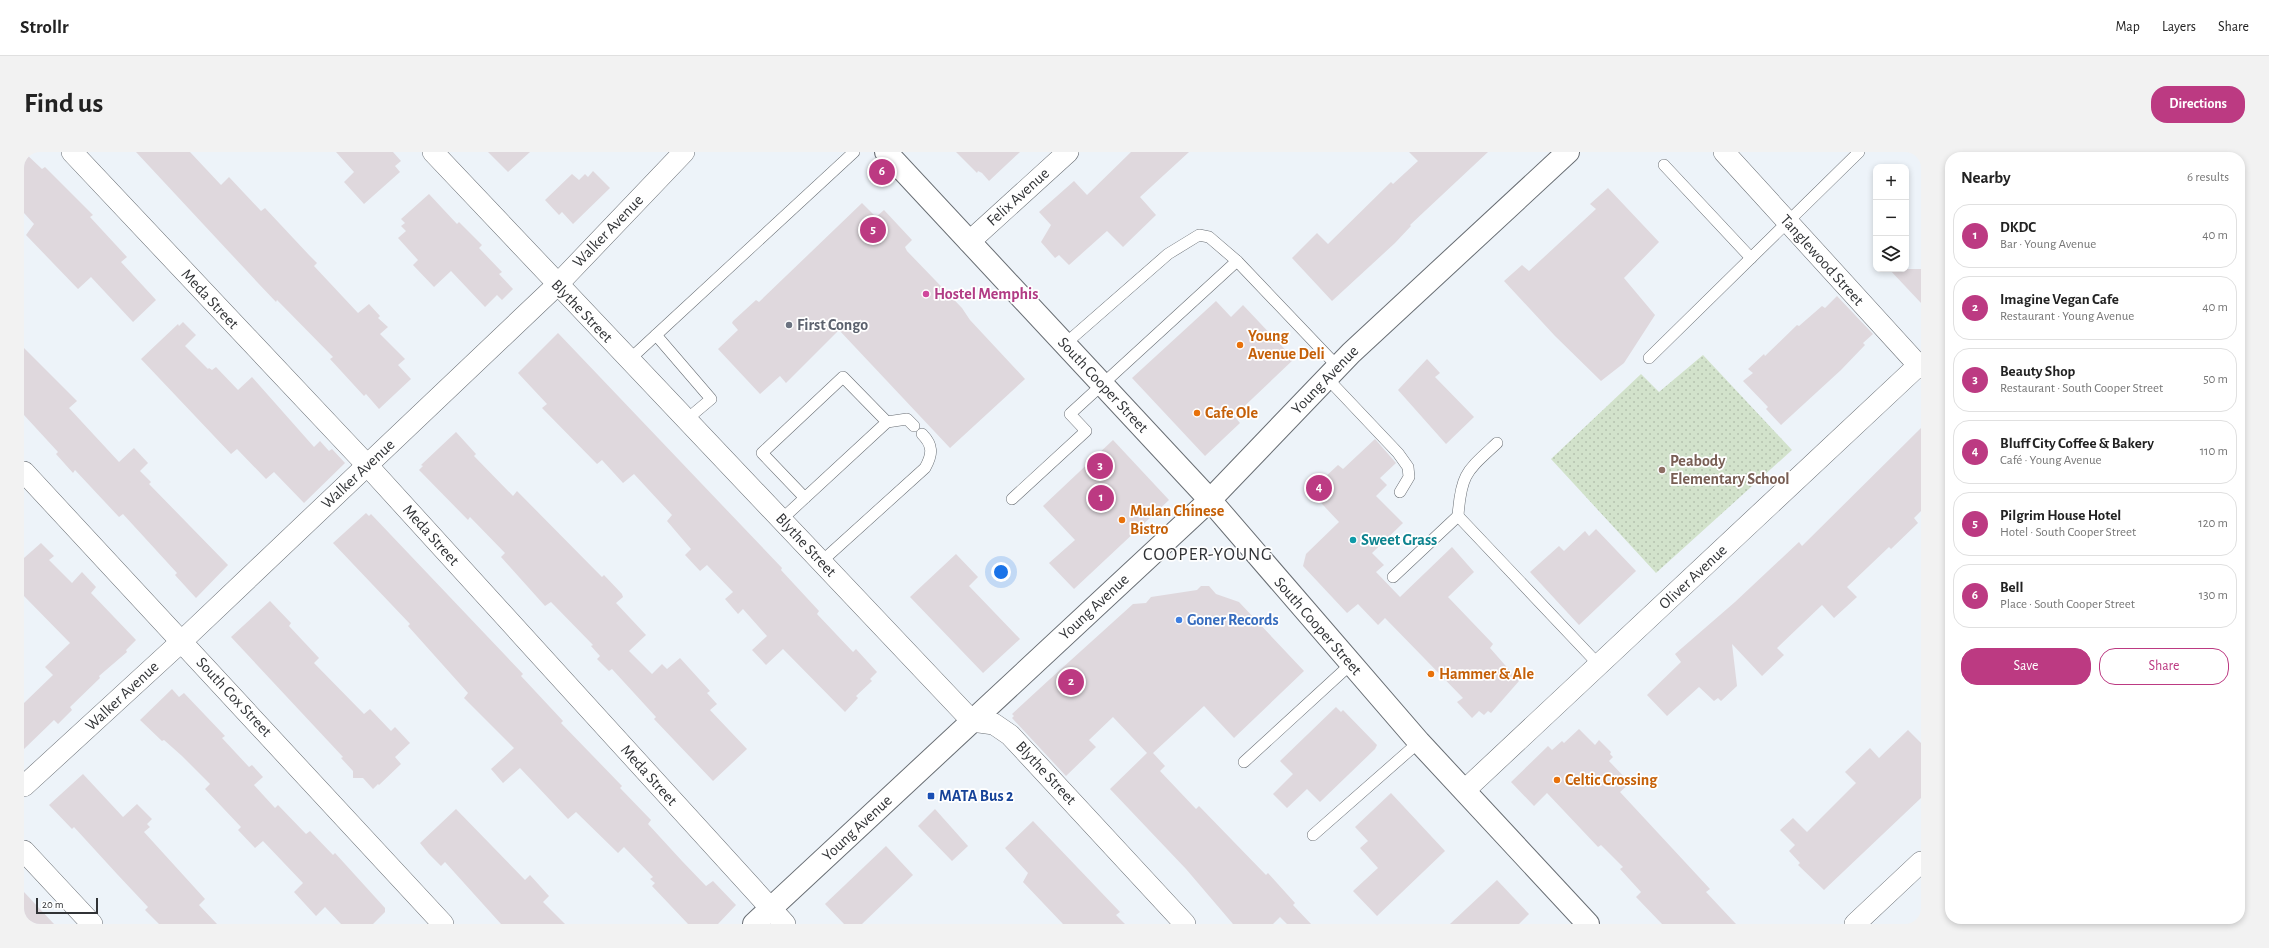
<!DOCTYPE html>
<meta charset="utf-8">
<style>
:root{--surface:#fff;--page:#f2f2f2;--text:#222;--muted:#767676;--line:#e0e0e0;--accent:#bc3a82}
body{margin:0;font-family:"Alegreya Sans",sans-serif;background:var(--page);color:var(--text)}
.controls{position:absolute;right:12px;top:12px;display:grid;overflow:hidden;border-radius:8px;box-shadow:0 2px 6px #0003}
.controls button{width:36px;height:36px;display:grid;place-items:center;padding:0;border:0;border-bottom:1px solid var(--line);background:var(--surface);color:var(--text);font:20px sans-serif}
.scale{position:absolute;left:12px;bottom:10px;width:62px;box-sizing:border-box;padding-left:4px;border:2px solid #313336;border-top:0;font-size:11px;line-height:14px;white-space:nowrap;color:#313336;-webkit-text-stroke:3px #fff;paint-order:stroke}
.you{position:absolute;left:977px;top:420px;width:14px;height:14px;margin:-10px;border:3px solid #fff;border-radius:50%;background:#1a73e8;box-shadow:0 0 0 6px #1a73e833}
.badge{display:grid;place-items:center;width:26px;height:26px;border-radius:50%;background:var(--accent);color:#fff;font-size:13px;font-weight:700}
.pin{position:absolute;translate:-50% -50%;border:2px solid #fff;box-shadow:0 1px 4px #0006}
.list{margin:0;padding:0;list-style:none}
h2{display:flex;justify-content:space-between;align-items:center;height:52px;margin:0;padding:0 16px;font-size:17px}
h2 small{font-size:13px;font-weight:400;color:var(--muted)}
.list li{display:grid;grid-template-columns:26px 1fr auto;gap:12px;align-items:center;box-sizing:border-box;height:64px;margin:0 8px 8px;padding:0 8px;border:1px solid var(--line);border-radius:16px}
.list b{display:block;font-size:15px;white-space:nowrap}
.list p{margin:0;font-size:13px;white-space:nowrap;color:var(--muted)}
.list em{font-size:13px;font-style:normal;color:var(--muted)}
.actions{display:flex;gap:8px;padding:12px 16px}
.actions a{flex:1;padding:9px 0;border:1px solid var(--accent);border-radius:16px;text-align:center;font-size:14px;color:var(--accent)}
.actions .main{background:var(--accent);color:#fff}
.icon{flex:none;width:22px;height:22px;fill:none;stroke:currentColor;stroke-width:2;stroke-linecap:round;stroke-linejoin:round}
.map{position:relative;flex:none;width:1897px;height:772px;overflow:hidden;border-radius:16px}
header{display:flex;align-items:center;gap:24px;box-sizing:border-box;height:56px;padding:0 20px;background:var(--surface);border-bottom:1px solid var(--line)}
header strong{font-size:19px}
nav{display:flex;gap:22px;margin-inline-start:auto;font-size:14px}
.intro{display:flex;align-items:center;justify-content:space-between;box-sizing:border-box;height:96px;padding:0 24px}
h1{margin:0;font-size:28px}
.button{padding:10px 18px;border-radius:16px;background:var(--accent);color:#fff;font-size:14px;font-weight:700}
main{display:flex;gap:24px;padding:0 24px}
aside{flex:1;background:var(--surface);border-radius:16px;box-shadow:0 2px 6px #0003}
.map>svg:first-child{display:block}
</style>
<header>
<strong>Strollr</strong>
<nav><a>Map</a><a>Layers</a><a>Share</a></nav>
</header>
<div class="intro"><h1>Find us</h1><a class="button">Directions</a></div>
<main>
<div class="map">
<svg width="1897" height="772" viewBox="0 0 1897 772">
<defs>
<pattern id="park-dots" width="8" height="8" patternUnits="userSpaceOnUse"><rect width="8" height="8" fill="#d2e2cb"/><path d="M2 2h.1M6 6h.1" fill="none" stroke="#b5c2af" stroke-width="1.8" stroke-linecap="round"/></pattern>
</defs>
<rect width="100%" height="100%" fill="#edf3f9"/>
<path fill="url(#park-dots)" d="M 1679,203 L 1768,298 L 1632,421 L 1527,307 L 1617,222 L 1635,240 Z"/>
<g fill="#dfd8dd">
<path d="M 0,0 L 18,17 L 21,15 L 69,63 L 66,65 L 103,105 L 97,110 L 132,148 L 109,170 L 67,125 L 54,137 L 2,83 L 10,72 L 0,61 Z"/>
<path d="M 112,0 L 166,0 L 197,33 L 205,25 L 237,59 L 241,56 L 285,103 L 293,111 L 290,114 L 334,161 L 345,152 L 356,164 L 354,166 L 364,175 L 356,182 L 381,207 L 374,213 L 387,227 L 355,257 L 342,242 L 340,244 L 306,207 L 309,205 L 253,148 L 252,150 L 234,131 Z"/>
<path d="M 312,0 L 369,0 L 377,9 L 371,14 L 376,20 L 340,52 L 320,30 L 330,20 Z"/>
<path d="M 464,0 L 506,0 L 484,20 Z"/>
<path d="M 932,0 L 996,0 L 965,29 L 958,21 L 954,19 L 953,21 Z"/>
<path d="M 1107,0 L 1165,0 L 1116,45 L 1132,63 L 1099,95 L 1083,79 L 1045,113 L 1035,103 L 1031,106 L 1017,90 L 1027,73 L 1015,60 L 1050,29 L 1063,43 Z"/>
<path d="M 1385,0 L 1464,0 L 1386,73 L 1387,74 L 1371,91 L 1308,149 L 1268,106 L 1293,81 L 1304,92 L 1367,30 L 1369,32 L 1394,9 Z"/>
<path d="M 569,19 L 586,36 L 549,72 L 538,60 L 535,63 L 521,48 L 548,22 L 555,28 L 561,22 L 564,25 Z"/>
<path d="M 1584,36 L 1635,90 L 1600,126 L 1631,163 L 1600,211 L 1577,229 L 1531,184 L 1480,129 L 1498,113 L 1505,119 L 1572,57 L 1566,52 Z"/>
<path d="M 405,42 L 433,72 L 435,70 L 458,93 L 455,96 L 478,120 L 475,122 L 489,137 L 478,148 L 473,143 L 461,155 L 427,119 L 410,135 L 389,113 L 394,108 L 374,86 L 382,79 L 377,74 L 381,71 L 377,67 Z"/>
<path d="M 838,51 L 852,65 L 860,58 L 888,88 L 881,95 L 883,99 L 938,156 L 946,168 L 1001,227 L 926,296 L 815,178 L 762,231 L 756,224 L 736,242 L 694,197 L 714,178 L 708,171 L 709,169 L 732,148 L 735,150 Z"/>
<path d="M 1865,117 L 1897,117 L 1897,151 Z"/>
<path d="M 1813,144 L 1849,182 L 1839,191 L 1841,193 L 1817,218 L 1757,273 L 1742,257 L 1744,255 L 1719,229 L 1729,221 L 1724,217 L 1740,202 L 1741,204 L 1773,173 L 1775,174 L 1798,154 L 1801,156 Z"/>
<path d="M 1192,149 L 1207,165 L 1219,153 L 1270,207 L 1210,264 L 1216,271 L 1181,304 L 1108,226 Z"/>
<path d="M 159,170 L 172,183 L 161,194 L 184,217 L 185,216 L 188,218 L 192,215 L 214,238 L 228,225 L 290,295 L 296,289 L 305,299 L 308,297 L 321,311 L 280,351 L 250,320 L 242,327 L 213,297 L 207,302 L 117,207 L 154,172 L 155,174 Z"/>
<path d="M 534,181 L 758,416 L 757,418 L 795,459 L 793,462 L 829,500 L 832,497 L 853,520 L 846,527 L 848,529 L 832,544 L 834,546 L 821,560 L 759,497 L 742,513 L 728,498 L 743,484 L 719,457 L 714,462 L 701,447 L 709,440 L 683,413 L 676,419 L 661,403 L 667,397 L 643,369 L 648,363 L 610,322 L 599,331 L 578,308 L 573,312 L 518,256 L 523,252 L 494,221 Z"/>
<path d="M 0,196 L 53,249 L 45,256 L 95,310 L 110,296 L 124,311 L 116,319 L 127,330 L 125,332 L 204,413 L 172,446 L 151,423 L 153,421 L 99,362 L 95,365 L 51,318 L 49,321 L 32,302 L 34,300 L 0,263 Z"/>
<path d="M 1403,207 L 1416,221 L 1411,225 L 1450,265 L 1422,292 L 1374,238 Z"/>
<path d="M 1897,276 L 1897,359 L 1890,366 L 1894,371 L 1867,397 L 1865,395 L 1823,435 L 1833,445 L 1810,466 L 1798,453 L 1753,496 L 1760,503 L 1738,524 L 1708,492 L 1713,534 L 1697,549 L 1694,546 L 1690,549 L 1675,535 L 1643,564 L 1623,543 L 1657,510 L 1651,502 L 1711,450 L 1775,390 L 1778,394 Z"/>
<path d="M 432,280 L 452,302 L 450,304 L 489,344 L 493,339 L 578,425 L 580,423 L 598,442 L 599,445 L 592,451 L 622,483 L 605,499 L 628,522 L 638,512 L 643,517 L 656,506 L 686,539 L 683,541 L 693,552 L 686,558 L 723,597 L 689,629 L 630,567 L 632,565 L 588,517 L 585,519 L 573,507 L 576,504 L 567,494 L 569,493 L 527,450 L 521,454 L 477,405 L 481,401 L 446,365 L 444,368 L 395,318 L 399,314 L 397,313 Z"/>
<path d="M 1351,287 L 1372,311 L 1356,326 L 1363,333 L 1352,344 L 1379,371 L 1348,401 L 1360,413 L 1352,420 L 1376,445 L 1428,395 L 1450,420 L 1424,445 L 1469,492 L 1466,496 L 1495,529 L 1467,561 L 1464,559 L 1460,563 L 1455,559 L 1448,566 L 1433,550 L 1439,546 L 1361,466 L 1354,473 L 1334,452 L 1323,461 L 1279,414 L 1282,402 L 1315,370 L 1286,339 L 1314,313 L 1319,317 Z"/>
<path d="M 1089,288 L 1145,348 L 1050,437 L 1025,411 L 1051,388 L 1019,354 Z"/>
<path d="M 342,361 L 345,364 L 347,362 L 499,522 L 497,524 L 539,569 L 537,571 L 598,634 L 596,636 L 627,668 L 624,672 L 658,709 L 682,734 L 689,729 L 712,753 L 694,772 L 664,772 L 628,734 L 631,731 L 626,727 L 629,725 L 600,695 L 594,701 L 552,660 L 544,667 L 496,616 L 479,631 L 467,617 L 490,596 L 440,546 L 444,541 L 384,474 L 386,472 L 309,391 Z"/>
<path d="M 1572,377 L 1612,419 L 1555,473 L 1506,420 L 1535,394 L 1540,399 L 1561,379 L 1565,384 Z"/>
<path d="M 17,391 L 30,404 L 25,408 L 48,431 L 58,420 L 72,435 L 67,441 L 112,488 L 102,498 L 103,500 L 75,524 L 76,526 L 46,555 L 48,558 L 34,572 L 30,568 L 0,597 L 0,551 L 29,523 L 21,515 L 46,491 L 0,444 L 0,406 Z"/>
<path d="M 932,402 L 954,425 L 945,434 L 996,487 L 959,521 L 886,445 Z"/>
<path d="M 1177,434 L 1185,434 L 1192,442 L 1215,450 L 1280,519 L 1210,586 L 1180,554 L 1129,601 L 1141,614 L 1136,619 L 1172,657 L 1175,654 L 1242,723 L 1244,721 L 1271,751 L 1269,753 L 1287,772 L 1263,772 L 1256,765 L 1249,772 L 1209,772 L 1162,717 L 1086,637 L 1123,601 L 1089,565 L 1065,588 L 1072,595 L 1042,624 L 988,566 L 990,564 L 988,562 L 1026,527 L 1109,452 L 1122,451 L 1127,445 L 1173,438 Z"/>
<path d="M 246,449 L 267,471 L 265,474 L 295,506 L 290,511 L 340,562 L 346,557 L 367,579 L 371,575 L 386,591 L 371,605 L 377,612 L 355,633 L 354,632 L 349,637 L 339,626 L 329,626 L 329,619 L 317,606 L 319,605 L 207,485 Z"/>
<path d="M 148,537 L 155,545 L 160,541 L 201,584 L 198,586 L 225,615 L 228,613 L 239,625 L 230,633 L 251,656 L 254,653 L 282,682 L 286,679 L 309,703 L 311,701 L 361,756 L 361,760 L 349,772 L 317,772 L 301,755 L 292,764 L 270,740 L 279,731 L 239,689 L 231,696 L 214,678 L 217,675 L 181,637 L 186,632 L 158,604 L 140,588 L 138,589 L 116,568 Z"/>
<path d="M 1312,555 L 1317,560 L 1319,558 L 1353,593 L 1351,597 L 1296,650 L 1283,637 L 1263,656 L 1249,642 L 1269,622 L 1256,609 Z"/>
<path d="M 1555,577 L 1571,593 L 1575,588 L 1587,600 L 1586,602 L 1589,605 L 1585,609 L 1606,631 L 1596,640 L 1686,737 L 1682,740 L 1712,772 L 1638,772 L 1612,745 L 1617,740 L 1596,717 L 1599,715 L 1577,693 L 1574,695 L 1523,641 L 1510,654 L 1487,630 L 1524,594 L 1528,598 L 1538,589 L 1540,591 Z"/>
<path d="M 1884,578 L 1897,591 L 1897,646 L 1800,738 L 1774,713 L 1776,711 L 1765,699 L 1771,693 L 1756,678 L 1769,666 L 1783,680 L 1832,631 L 1821,620 L 1846,596 L 1855,606 Z"/>
<path d="M 59,622 L 99,665 L 113,652 L 128,667 L 123,672 L 126,675 L 120,680 L 181,747 L 175,753 L 193,772 L 135,772 L 121,758 L 124,755 L 93,722 L 50,675 L 48,677 L 25,653 Z"/>
<path d="M 1367,641 L 1421,699 L 1353,764 L 1329,739 L 1354,716 L 1336,696 L 1344,689 L 1331,675 Z"/>
<path d="M 432,657 L 501,728 L 506,723 L 525,744 L 519,750 L 541,772 L 477,772 L 421,710 L 417,714 L 405,702 L 396,691 Z"/>
<path d="M 911,657 L 944,694 L 928,709 L 894,674 Z"/>
<path d="M 1009,669 L 1096,760 L 1092,763 L 1101,772 L 1039,772 L 999,730 L 1004,721 L 981,696 Z"/>
<path d="M 862,694 L 889,723 L 838,772 L 820,772 L 801,752 Z"/>
<path d="M 1473,728 L 1505,762 L 1495,772 L 1426,772 Z"/>
<path d="M 0,740 L 30,772 L 0,772 Z"/>
</g>
<g fill="none" stroke-linecap="round" stroke-linejoin="round">
<g stroke="#696e74" stroke-width="12">
<g id="service">
<path d="M 1640,13 L 1727,106"/>
<path d="M 1041,192 L 1144,102 L 1175,83 L 1185,85 L 1213,109 L 1314,215"/>
<path d="M 1625,206 L 1835,0"/>
<path d="M 605,208 L 632,183"/>
<path d="M 1303,226 L 1374,301 L 1384,315 L 1385,325 L 1376,340"/>
<path d="M 662,268 L 687,247 L 632,183 L 830,0"/>
<path d="M 863,270 L 883,267 L 890,274"/>
<path d="M 988,347 L 1062,279 L 1046,262 L 1213,109"/>
<path d="M 1434,364 C 1437,321 1443,319 1473,291"/>
<path d="M 758,367 L 863,270 L 819,225 L 738,301 L 781,346"/>
<path d="M 797,410 L 901,316 C 909,302 909,293 898,282"/>
<path d="M 1369,425 L 1434,364 L 1575,513"/>
<path d="M 1220,610 L 1327,512"/>
<path d="M 1289,683 L 1395,590"/>
</g>
</g>
<g stroke="#696e74" stroke-width="22">
<g id="minor">
<path d="M 48,0 L 343,313 L 761,772"/>
<path d="M 409,0 L 948,569 L 970,572 L 986,583 L 1161,772"/>
<path d="M 1700,0 L 1897,216"/>
<path d="M 945,90 L 1044,0"/>
<path d="M 0,320 L 419,772"/>
<path d="M 0,634 L 158,489 L 533,133 L 660,0"/>
<path d="M 1441,638 L 1897,211"/>
<path d="M 0,699 L 68,772"/>
<path d="M 1831,772 L 1897,710"/>
</g>
</g>
<g stroke="#696e74" stroke-width="24">
<path id="tertiary" d="M 730,772 L 1186,348 L 1327,201 L 1544,0"/>
</g>
<g stroke="#696e74" stroke-width="24">
<path id="secondary" d="M 862,0 L 1186,348 L 1395,590 L 1564,772"/>
</g>
<use href="#service" stroke="#fff" stroke-width="11"/>
<use href="#minor" stroke="#fff" stroke-width="21"/>
<use href="#tertiary" stroke="#fff" stroke-width="22"/>
<use href="#secondary" stroke="#fff" stroke-width="22"/>
</g>
<circle fill="#d1479c" stroke="#fff" stroke-width="1.5" cx="902" cy="142" r="4"/>
<circle fill="#6b7280" stroke="#fff" stroke-width="1.5" cx="765" cy="173" r="4"/>
<g fill="#e8710a" stroke="#fff" stroke-width="1.5">
<circle cx="1216" cy="193" r="4"/>
<circle cx="1173" cy="261" r="4"/>
<circle cx="1098" cy="368" r="4"/>
<circle cx="1407" cy="522" r="4"/>
<circle cx="1533" cy="628" r="4"/>
</g>
<circle fill="#8d6e63" stroke="#fff" stroke-width="1.5" cx="1638" cy="318" r="4"/>
<circle fill="#0f9aa8" stroke="#fff" stroke-width="1.5" cx="1329" cy="388" r="4"/>
<circle fill="#3f7fe0" stroke="#fff" stroke-width="1.5" cx="1155" cy="468" r="4"/>
<rect fill="#1a4fb4" stroke="#fff" stroke-width="1.5" x="903" y="640" width="8" height="8" rx="2"/>
<g text-anchor="middle" dominant-baseline="central" stroke-width="3.5" stroke-linejoin="round" paint-order="stroke">
<g font-size="16" fill="#313336" stroke="#fff">
<text transform="translate(994 45) rotate(-42)">Felix Avenue</text>
<text transform="translate(584 79) rotate(-46)">Walker Avenue</text>
<text transform="translate(1798 108) rotate(48)">Tanglewood Street</text>
<text transform="translate(186 147) rotate(47)">Meda Street</text>
<text transform="translate(558 159) rotate(46)">Blythe Street</text>
<text transform="translate(1301 228) rotate(-46)">Young Avenue</text>
<text transform="translate(1079 233) rotate(47)">South Cooper Street</text>
<text transform="translate(334 322) rotate(-43)">Walker Avenue</text>
<text transform="translate(407 383) rotate(48)">Meda Street</text>
<text transform="translate(782 393) rotate(47)">Blythe Street</text>
<text transform="translate(1669 425) rotate(-43)">Oliver Avenue</text>
<text transform="translate(1070 455) rotate(-43)">Young Avenue</text>
<text transform="translate(1294 474) rotate(49)">South Cooper Street</text>
<text transform="translate(98 544) rotate(-43)">Walker Avenue</text>
<text transform="translate(210 545) rotate(47)">South Cox Street</text>
<text transform="translate(1022 621) rotate(47)">Blythe Street</text>
<text transform="translate(625 623) rotate(48)">Meda Street</text>
<text transform="translate(833 676) rotate(-43)">Young Avenue</text>
</g>
<g font-size="16" font-weight="bold" fill="#b23c85" stroke="#fff" text-anchor="start">
<text x="910" y="142">Hostel Memphis</text>
</g>
<g font-size="16" font-weight="bold" fill="#5b616d" stroke="#fff" text-anchor="start">
<text x="773" y="173">First Congo</text>
</g>
<g font-size="16" font-weight="bold" fill="#c56008" stroke="#fff" text-anchor="start">
<text x="1224" y="184">Young<tspan x="1224" dy="18">Avenue Deli</tspan></text>
<text x="1181" y="261">Cafe Ole</text>
<text x="1106" y="359">Mulan Chinese<tspan x="1106" dy="18">Bistro</tspan></text>
<text x="1415" y="522">Hammer &amp; Ale</text>
<text x="1541" y="628">Celtic Crossing</text>
</g>
<g font-size="16" font-weight="bold" fill="#785e54" stroke="#fff" text-anchor="start">
<text x="1646" y="309">Peabody<tspan x="1646" dy="18">Elementary School</tspan></text>
</g>
<g font-size="16" font-weight="bold" fill="#0d838f" stroke="#fff" text-anchor="start">
<text x="1337" y="388">Sweet Grass</text>
</g>
<g font-size="16" font-weight="bold" fill="#366cbe" stroke="#fff" text-anchor="start">
<text x="1163" y="468">Goner Records</text>
</g>
<g font-size="16" font-weight="bold" fill="#164399" stroke="#fff" text-anchor="start">
<text x="915" y="644">MATA Bus 2</text>
</g>
<g font-size="18" letter-spacing="1" fill="#313336" stroke="#fff">
<text x="1184" y="403">COOPER-YOUNG</text>
</g>
</g>
</svg>
<div class="controls">
<button>+</button>
<button>−</button>
<button><svg class="icon" aria-label="layers" viewBox="0 0 24 24"><path d="M12 4l9 5-9 5-9-5zM3 14l9 5 9-5"/></svg></button>
</div>
<div class="scale">20 m</div>
<div class="you"></div>
<div class="pin badge" style="left:1077px;top:346px">1</div>
<div class="pin badge" style="left:1047px;top:530px">2</div>
<div class="pin badge" style="left:1076px;top:314px">3</div>
<div class="pin badge" style="left:1295px;top:336px">4</div>
<div class="pin badge" style="left:849px;top:78px">5</div>
<div class="pin badge" style="left:858px;top:20px">6</div>
</div>
<aside>
<h2>Nearby<small>6 results</small></h2>
<ul class="list">
<li><span class="badge">1</span><div><b>DKDC</b><p>Bar · Young Avenue</p></div><em>40 m</em></li>
<li><span class="badge">2</span><div><b>Imagine Vegan Cafe</b><p>Restaurant · Young Avenue</p></div><em>40 m</em></li>
<li><span class="badge">3</span><div><b>Beauty Shop</b><p>Restaurant · South Cooper Street</p></div><em>50 m</em></li>
<li><span class="badge">4</span><div><b>Bluff City Coffee &amp; Bakery</b><p>Café · Young Avenue</p></div><em>110 m</em></li>
<li><span class="badge">5</span><div><b>Pilgrim House Hotel</b><p>Hotel · South Cooper Street</p></div><em>120 m</em></li>
<li><span class="badge">6</span><div><b>Bell</b><p>Place · South Cooper Street</p></div><em>130 m</em></li>
</ul>
<div class="actions"><a class="main">Save</a><a>Share</a></div>
</aside>
</main>
